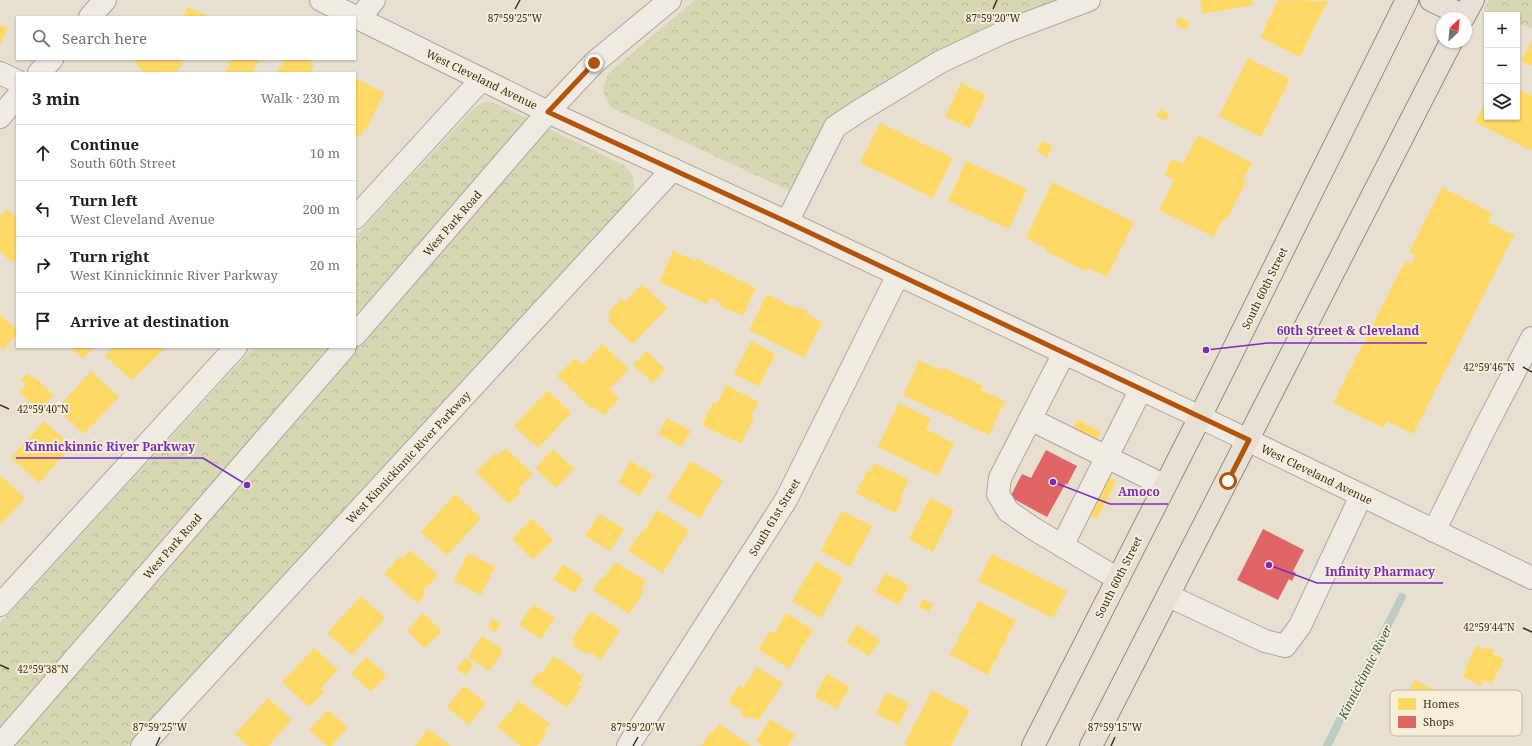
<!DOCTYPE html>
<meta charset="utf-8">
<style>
:root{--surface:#fff;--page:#f2f2f2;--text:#202124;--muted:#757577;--line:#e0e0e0}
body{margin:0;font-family:"Noto Serif",serif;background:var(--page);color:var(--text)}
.controls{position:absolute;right:12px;top:12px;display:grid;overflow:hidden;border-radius:0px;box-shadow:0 1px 3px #0004}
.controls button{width:36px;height:36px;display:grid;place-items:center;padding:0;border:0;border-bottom:1px solid var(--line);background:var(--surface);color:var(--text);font:20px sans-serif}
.compass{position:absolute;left:1436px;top:12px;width:36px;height:36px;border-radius:50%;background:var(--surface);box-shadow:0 1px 3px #0004;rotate:26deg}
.stop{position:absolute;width:12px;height:12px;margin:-9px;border:3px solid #b45309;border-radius:50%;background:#fff}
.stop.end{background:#b45309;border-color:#fff;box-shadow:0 1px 4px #0008}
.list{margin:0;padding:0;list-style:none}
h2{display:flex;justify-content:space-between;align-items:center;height:52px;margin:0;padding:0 16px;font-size:17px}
h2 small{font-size:13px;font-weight:400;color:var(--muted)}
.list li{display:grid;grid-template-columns:26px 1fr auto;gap:12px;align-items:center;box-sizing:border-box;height:56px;padding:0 16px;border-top:1px solid var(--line)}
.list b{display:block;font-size:15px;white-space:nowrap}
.list p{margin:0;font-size:13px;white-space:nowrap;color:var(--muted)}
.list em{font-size:13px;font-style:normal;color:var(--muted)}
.icon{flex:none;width:22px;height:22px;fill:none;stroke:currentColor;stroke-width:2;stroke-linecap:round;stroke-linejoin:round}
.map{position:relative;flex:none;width:1532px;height:746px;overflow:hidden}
.search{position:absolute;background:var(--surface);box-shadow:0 1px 3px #0004;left:16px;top:16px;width:340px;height:44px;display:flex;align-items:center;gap:10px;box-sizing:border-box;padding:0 14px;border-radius:0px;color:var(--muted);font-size:15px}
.panel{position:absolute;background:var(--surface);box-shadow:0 1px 3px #0004;left:16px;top:72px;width:340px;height:276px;border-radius:0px}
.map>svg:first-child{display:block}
</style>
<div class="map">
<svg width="1532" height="746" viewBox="0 0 1532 746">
<defs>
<pattern id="forest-crowns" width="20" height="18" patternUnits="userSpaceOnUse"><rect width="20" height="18" fill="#d6d7b3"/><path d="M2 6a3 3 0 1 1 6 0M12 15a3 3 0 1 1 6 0" fill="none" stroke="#b9b99a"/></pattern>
</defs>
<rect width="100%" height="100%" fill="#e7e0d1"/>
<g fill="url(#forest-crowns)">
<path d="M 695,0 L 1065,0 L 828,123 L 805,170 L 790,191 L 612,108 C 601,95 602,88 609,73 Z"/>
<path d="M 1489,0 L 1532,0 L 1532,28 L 1517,23 L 1517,15 L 1496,15 L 1483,11 Z"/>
<path d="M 490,102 L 497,104 L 625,166 C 637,179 636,185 629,201 L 127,746 L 0,746 L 0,623 L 254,347 L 355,347 L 355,237 L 475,107 L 482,103 Z"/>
</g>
<g fill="#ffd966">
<path d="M 1200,0 L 1252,0 L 1253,5 L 1203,14 Z"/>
<path d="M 1278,0 L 1328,1 L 1300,57 L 1260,37 Z"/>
<path d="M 187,7 L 210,17 L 183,17 Z"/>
<path d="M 1179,17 L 1190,22 L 1186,30 L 1175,24 Z"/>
<path d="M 0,24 L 8,28 L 0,45 Z"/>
<path d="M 1532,39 L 1532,66 L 1521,61 Z"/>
<path d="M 1248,58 L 1290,79 L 1261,137 L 1219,116 Z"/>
<path d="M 137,59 L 178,59 L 183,64 L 175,73 L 145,73 L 134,62 Z"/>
<path d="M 232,59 L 260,59 L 252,73 L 227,73 L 225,72 Z"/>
<path d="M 285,59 L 306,59 L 314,64 L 310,73 L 277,73 Z"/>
<path d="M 355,78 L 384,93 L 366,130 L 364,129 L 360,137 L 355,135 Z"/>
<path d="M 961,83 L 986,95 L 970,128 L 945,117 Z"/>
<path d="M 1517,88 L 1532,96 L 1532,151 L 1475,122 L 1487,98 L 1487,117 L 1517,117 Z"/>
<path d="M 1160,109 L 1170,115 L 1165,121 L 1156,116 Z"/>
<path d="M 880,123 L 953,158 L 933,198 L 860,163 Z"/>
<path d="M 1198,135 L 1252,163 L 1243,180 L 1246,182 L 1226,221 L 1223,219 L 1214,237 L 1159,210 L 1174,180 L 1164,175 L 1172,159 L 1183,164 Z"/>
<path d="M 1042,141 L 1053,146 L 1047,157 L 1037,152 Z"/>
<path d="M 966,161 L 1027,189 L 1009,229 L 948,201 Z"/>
<path d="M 1052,182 L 1134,222 L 1107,277 L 1088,268 L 1086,271 L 1045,251 L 1046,248 L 1026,238 Z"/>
<path d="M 1442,187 L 1492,213 L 1488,222 L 1514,235 L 1413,434 L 1387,421 L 1383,428 L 1333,403 L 1405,261 L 1411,264 L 1416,255 L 1409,252 Z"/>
<path d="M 7,209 L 17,218 L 17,258 L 12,263 L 0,251 L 0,216 Z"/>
<path d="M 673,251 L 696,261 L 697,259 L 756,288 L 743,316 L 720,306 L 721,303 L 710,298 L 707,304 L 659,282 Z"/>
<path d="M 642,284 L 667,308 L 633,344 L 608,321 L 611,317 L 608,313 L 621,299 L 625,302 Z"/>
<path d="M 767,294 L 796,309 L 797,306 L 808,311 L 806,314 L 822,322 L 804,358 L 749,330 Z"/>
<path d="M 0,314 L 17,330 L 17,335 L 3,350 L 0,347 Z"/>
<path d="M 751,341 L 776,354 L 759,386 L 734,374 Z"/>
<path d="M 602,344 L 629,369 L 610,389 L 619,399 L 604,415 L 594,407 L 592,409 L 557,376 L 575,358 L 582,365 Z"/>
<path d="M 70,347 L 94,347 L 83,359 Z"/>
<path d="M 114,347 L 162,347 L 164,349 L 132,380 L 105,356 Z"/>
<path d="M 646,351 L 665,369 L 653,383 L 633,365 Z"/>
<path d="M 919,360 L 940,370 L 942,367 L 983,386 L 981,390 L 1005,401 L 989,435 L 903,395 Z"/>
<path d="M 91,371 L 119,397 L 84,434 L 57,409 Z"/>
<path d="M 27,373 L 32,378 L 33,376 L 54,395 L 39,411 L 19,392 L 26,384 L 20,380 Z"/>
<path d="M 726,385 L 759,402 L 751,416 L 754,417 L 741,444 L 702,425 L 713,402 L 717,404 Z"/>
<path d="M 548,390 L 571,413 L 538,448 L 514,426 Z"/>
<path d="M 899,403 L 931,419 L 926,429 L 954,443 L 938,476 L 878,447 Z"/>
<path d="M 667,418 L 691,431 L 681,447 L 658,434 Z"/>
<path d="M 1077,419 L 1101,432 L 1089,454 L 1065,442 Z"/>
<path d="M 44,421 L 72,446 L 39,483 L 11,458 Z"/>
<path d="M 505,448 L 533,474 L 518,489 L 521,492 L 509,504 L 476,473 L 495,453 L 498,456 Z"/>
<path d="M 553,449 L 574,469 L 556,488 L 535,468 Z"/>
<path d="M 631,461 L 653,475 L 640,496 L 618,482 Z"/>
<path d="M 690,461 L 723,480 L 700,518 L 667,499 Z"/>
<path d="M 874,463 L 909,480 L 900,498 L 903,499 L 896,513 L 856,493 L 867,470 L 870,472 Z"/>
<path d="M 1091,468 L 1116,481 L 1097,519 L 1072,506 Z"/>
<path d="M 0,475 L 25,498 L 0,525 Z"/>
<path d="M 455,494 L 481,518 L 447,556 L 421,532 Z"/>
<path d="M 930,498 L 954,510 L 933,552 L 909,539 Z"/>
<path d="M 657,510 L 689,530 L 663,573 L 628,551 L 641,532 L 643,533 Z"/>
<path d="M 842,511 L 872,526 L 850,567 L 821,551 Z"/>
<path d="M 599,514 L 624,529 L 610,551 L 585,536 Z"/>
<path d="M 532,518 L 553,540 L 533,560 L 512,539 Z"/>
<path d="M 410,550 L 438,575 L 423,591 L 426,593 L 417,603 L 384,574 L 400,556 L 403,558 Z"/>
<path d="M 468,553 L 495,567 L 481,595 L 454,581 Z"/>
<path d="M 992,554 L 1067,591 L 1053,618 L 978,581 Z"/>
<path d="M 816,561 L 843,578 L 821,618 L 792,601 Z"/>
<path d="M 615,562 L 646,581 L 641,589 L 644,591 L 629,614 L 593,590 L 602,577 L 604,578 Z"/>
<path d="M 563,564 L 584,579 L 574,593 L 553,579 Z"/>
<path d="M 885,573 L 909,586 L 899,605 L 875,592 Z"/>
<path d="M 361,596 L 385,618 L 352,655 L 327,633 Z"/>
<path d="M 923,599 L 933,604 L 928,612 L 919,607 Z"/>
<path d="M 978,601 L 1016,620 L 988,675 L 950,655 Z"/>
<path d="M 533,604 L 555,618 L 541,639 L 519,625 Z"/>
<path d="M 590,611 L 620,630 L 601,660 L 590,652 L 588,655 L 572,645 L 574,641 L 572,640 Z"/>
<path d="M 423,613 L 442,631 L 425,648 L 407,631 Z"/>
<path d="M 786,613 L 813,630 L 789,669 L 758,649 L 770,631 L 774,633 Z"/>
<path d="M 493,619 L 501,624 L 495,633 L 487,626 Z"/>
<path d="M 857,625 L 880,640 L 869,656 L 846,642 Z"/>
<path d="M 482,636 L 503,650 L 490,671 L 468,657 Z"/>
<path d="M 1476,645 L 1485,650 L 1486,647 L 1495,651 L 1493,654 L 1504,659 L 1492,684 L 1484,680 L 1481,686 L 1463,677 L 1466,670 L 1465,670 Z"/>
<path d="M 314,648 L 338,670 L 321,688 L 324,692 L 309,707 L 282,682 Z"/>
<path d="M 554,656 L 584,677 L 578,685 L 582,687 L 567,708 L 531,683 L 539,671 L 542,673 Z"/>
<path d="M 366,657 L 386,675 L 371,692 L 351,673 Z"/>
<path d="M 465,658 L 474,665 L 466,676 L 457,669 Z"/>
<path d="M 757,667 L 783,683 L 758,721 L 750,716 L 748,719 L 741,715 L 743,711 L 728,702 L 739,685 L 743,688 Z"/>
<path d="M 827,674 L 850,687 L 837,709 L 814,696 Z"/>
<path d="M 1415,680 L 1439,692 L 1417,733 L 1393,721 Z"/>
<path d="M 464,686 L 486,703 L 469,725 L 447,707 Z"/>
<path d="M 932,691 L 970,710 L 951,746 L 908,746 L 904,744 Z"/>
<path d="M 886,692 L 909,703 L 899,725 L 876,714 Z"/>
<path d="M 268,698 L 292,720 L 268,746 L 248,746 L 235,734 Z"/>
<path d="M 519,701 L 550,724 L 544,731 L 547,734 L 537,746 L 521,746 L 497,727 Z"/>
<path d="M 328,710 L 348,728 L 331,746 L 327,746 L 309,730 Z"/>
<path d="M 770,719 L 795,735 L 788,746 L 763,746 L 756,741 Z"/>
<path d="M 719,724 L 751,746 L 701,746 L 711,731 L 713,733 Z"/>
<path d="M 428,729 L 451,746 L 415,746 Z"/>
</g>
<g fill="#e06666">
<path d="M 1046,450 L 1077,466 L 1067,485 L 1066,483 L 1047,517 L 1010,497 L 1022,474 L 1031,478 Z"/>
<path d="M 1263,529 L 1304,550 L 1293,571 L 1296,573 L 1292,581 L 1289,579 L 1278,600 L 1237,580 Z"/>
</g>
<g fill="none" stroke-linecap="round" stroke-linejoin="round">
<path stroke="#bcccc2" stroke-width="8" d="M 1327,746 L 1402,597"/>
<g stroke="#ada599" stroke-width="24">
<g id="minor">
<path d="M 321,0 L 548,112 L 787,222 L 1200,417 L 1532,578"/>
<path d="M 90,17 L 105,0"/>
<path d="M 359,19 L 374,0"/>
<path d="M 0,73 L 17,81"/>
<path d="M 39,73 L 52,59"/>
<path d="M 0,117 L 17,97"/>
<path d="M 355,218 L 482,79"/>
<path d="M 787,222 L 835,127 L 859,111 L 940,62 L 1004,32 L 1089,0"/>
<path d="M 355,335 L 548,112 L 594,63 L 670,0"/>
<path d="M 1064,353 L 1000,478 L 998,494 L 1008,511 L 1034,529 L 1118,579"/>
<path d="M 1030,419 L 1165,486"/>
<path d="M 1434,531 L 1483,432 L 1532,338"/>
<path d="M 1062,546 L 1141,389"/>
<path d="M 1169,596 L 1265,641 L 1285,646 L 1300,626 L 1361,496"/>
<path d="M 0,605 L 236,347"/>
<path d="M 0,745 L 345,347"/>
<path d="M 142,746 L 673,169"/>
<path d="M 628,746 L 786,500 L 898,275"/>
</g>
</g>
<g stroke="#928b80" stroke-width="24">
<g id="major">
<path d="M 1431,0 L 1464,16"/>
<path d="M 1463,18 L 1473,0"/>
<path d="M 1033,746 L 1200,417 L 1407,0"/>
<path d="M 1091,746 L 1451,42"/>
</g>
</g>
<use href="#minor" stroke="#efebe3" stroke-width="22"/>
<use href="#major" stroke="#e6e1d4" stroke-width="22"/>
</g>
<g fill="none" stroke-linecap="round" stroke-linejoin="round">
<path stroke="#b45309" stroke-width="5" d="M 594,63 L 548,112 L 787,222 L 1249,440 L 1228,481"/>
</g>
<path fill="none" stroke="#3d2e20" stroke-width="1.5" d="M 515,9 L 520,0M 993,9 L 997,0M 1523,367 L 1532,372M 0,405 L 9,409M 1523,628 L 1532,632M 0,665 L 9,669M 156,746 L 160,737M 633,746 L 638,737M 1111,746 L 1115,737"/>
<g text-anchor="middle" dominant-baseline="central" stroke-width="4" stroke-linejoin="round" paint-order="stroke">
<g font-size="11" fill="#3d2e20" stroke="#f7eed8">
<text transform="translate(482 79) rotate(26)">West Cleveland Avenue</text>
<text transform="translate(452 223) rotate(-49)">West Park Road</text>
<text transform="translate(1264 288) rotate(-64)">South 60th Street</text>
<text transform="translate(408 457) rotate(-47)">West Kinnickinnic River Parkway</text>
<text transform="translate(1317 474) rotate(26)">West Cleveland Avenue</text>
<text transform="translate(774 517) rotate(-59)">South 61st Street</text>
<text transform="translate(172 546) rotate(-49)">West Park Road</text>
<text transform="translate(1118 577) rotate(-63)">South 60th Street</text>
</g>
<g font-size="12" font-style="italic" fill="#2f5d5a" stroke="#f7eed8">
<text transform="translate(1365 672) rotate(-63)">Kinnickinnic River</text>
</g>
</g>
<rect x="1390" y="690" width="132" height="46" rx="6" fill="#f7eed8" stroke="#bfb4a1" stroke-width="1"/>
<rect x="1398" y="698" width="18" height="12" fill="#ffd966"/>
<rect x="1398" y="716" width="18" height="12" fill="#e06666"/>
<g font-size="11" fill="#3d2e20">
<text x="1423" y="708">Homes</text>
<text x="1423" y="726">Shops</text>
</g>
<g font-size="10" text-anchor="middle" fill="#3d2e20" stroke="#f7eed8" stroke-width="4" stroke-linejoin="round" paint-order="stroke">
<text x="515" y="22">87°59'25"W</text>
<text x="993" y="22">87°59'20"W</text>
<text x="1489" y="371">42°59'46"N</text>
<text x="43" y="413">42°59'40"N</text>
<text x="1489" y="631">42°59'44"N</text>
<text x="43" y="673">42°59'38"N</text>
<text x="160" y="731">87°59'25"W</text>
<text x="638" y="731">87°59'20"W</text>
<text x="1115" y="731">87°59'15"W</text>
</g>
<path fill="none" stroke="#7b2cbf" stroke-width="1.5" d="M1206 350L1268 343H1427M247 485L203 458H16M1053 482L1110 504H1168M1269 565L1317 583H1443"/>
<g fill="#7b2cbf" stroke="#f7eed8" stroke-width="1.5">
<circle cx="1206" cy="350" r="4"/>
<circle cx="247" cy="485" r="4"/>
<circle cx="1053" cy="482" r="4"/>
<circle cx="1269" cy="565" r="4"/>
</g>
<g font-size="12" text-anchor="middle" font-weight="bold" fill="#7b2cbf" stroke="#f7eed8" stroke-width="4" stroke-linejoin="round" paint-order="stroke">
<text x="1348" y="335">60th Street &amp; Cleveland</text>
<text x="110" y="451">Kinnickinnic River Parkway</text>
<text x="1139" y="496">Amoco</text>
<text x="1380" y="576">Infinity Pharmacy</text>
</g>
</svg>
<div class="controls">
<button>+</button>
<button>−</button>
<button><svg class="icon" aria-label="layers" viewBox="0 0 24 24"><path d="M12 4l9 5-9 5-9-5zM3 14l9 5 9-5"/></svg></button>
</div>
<svg class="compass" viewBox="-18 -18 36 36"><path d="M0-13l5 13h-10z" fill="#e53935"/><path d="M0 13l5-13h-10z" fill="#757577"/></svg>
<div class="stop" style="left:1228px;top:481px"></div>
<div class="stop end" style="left:594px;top:63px"></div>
<div class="search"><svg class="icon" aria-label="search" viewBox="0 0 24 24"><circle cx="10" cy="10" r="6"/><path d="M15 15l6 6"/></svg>Search here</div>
<section class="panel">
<h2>3 min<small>Walk · 230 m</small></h2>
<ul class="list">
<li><svg class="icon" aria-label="ahead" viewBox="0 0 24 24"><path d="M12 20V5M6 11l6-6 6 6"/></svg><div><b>Continue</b><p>South 60th Street</p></div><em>10 m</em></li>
<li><svg class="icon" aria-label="left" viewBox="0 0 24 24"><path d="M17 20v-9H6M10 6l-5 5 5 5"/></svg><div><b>Turn left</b><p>West Cleveland Avenue</p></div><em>200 m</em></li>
<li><svg class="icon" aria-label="right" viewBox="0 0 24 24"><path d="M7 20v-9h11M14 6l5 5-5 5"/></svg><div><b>Turn right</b><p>West Kinnickinnic River Parkway</p></div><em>20 m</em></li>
<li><svg class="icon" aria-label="arrive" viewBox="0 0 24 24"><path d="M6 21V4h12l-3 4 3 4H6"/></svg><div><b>Arrive at destination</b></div></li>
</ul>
</section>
</div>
